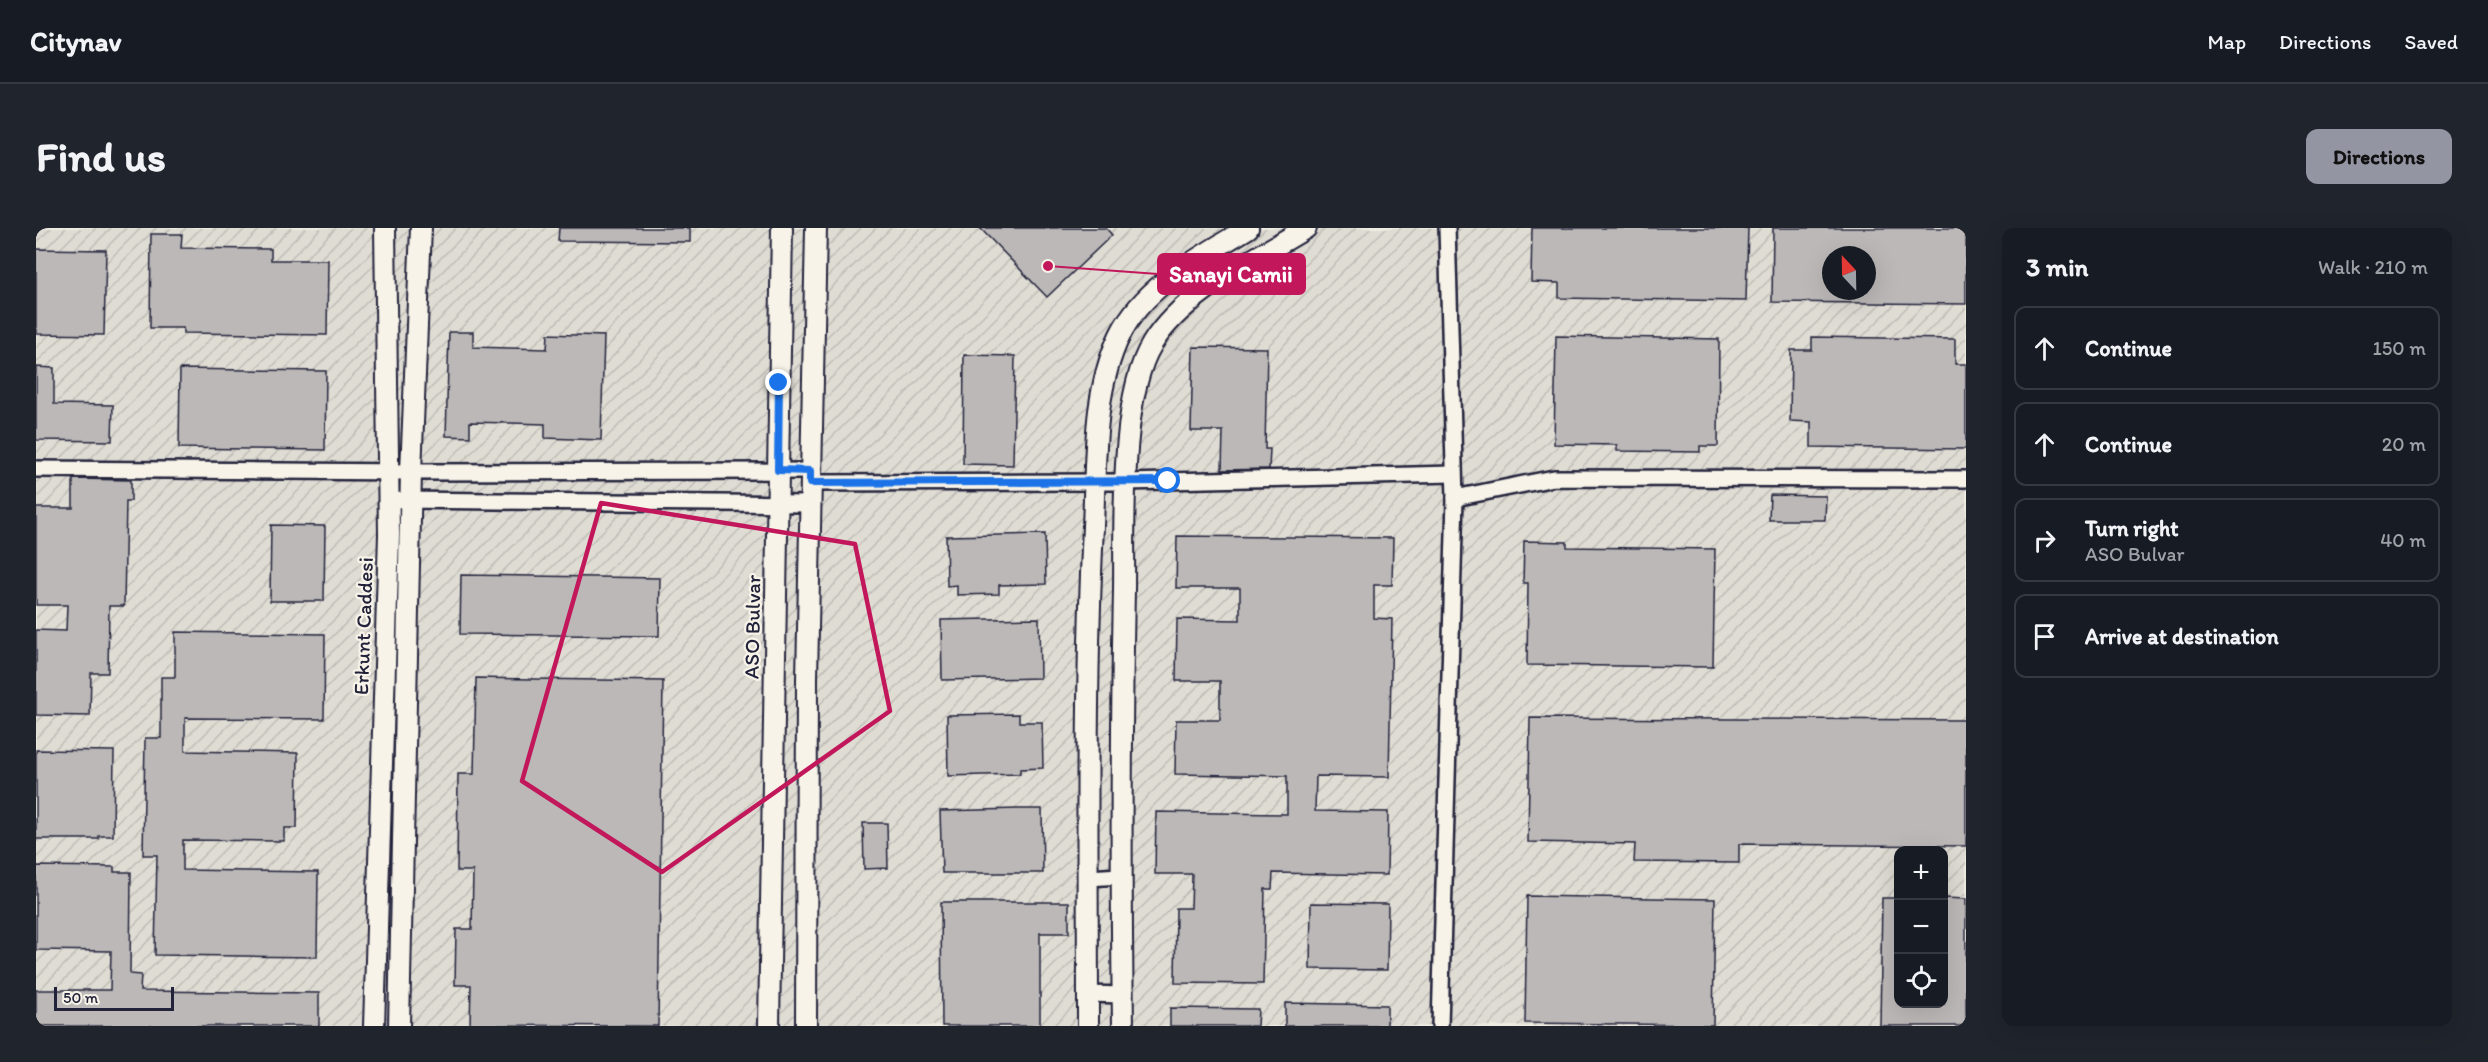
<!DOCTYPE html>
<meta charset="utf-8">
<style>
:root{--surface:#171b24;--page:#20242c;--text:#f1f3f6;--muted:#9ea1a6;--line:#363941;--accent:#9495a2}
body{margin:0;font-family:Itim,sans-serif;background:var(--page);color:var(--text)}
.controls{position:absolute;right:18px;bottom:18px;display:grid;overflow:hidden;border-radius:12px;box-shadow:0 6px 24px #0002}
.controls button{width:54px;height:54px;display:grid;place-items:center;padding:0;border:0;border-bottom:2px solid var(--line);background:var(--surface);color:var(--text);font:30px sans-serif}
.compass{position:absolute;left:1786px;top:18px;width:54px;height:54px;border-radius:50%;background:var(--surface);box-shadow:0 6px 24px #0002;rotate:338deg}
.scale{position:absolute;left:18px;bottom:15px;width:120px;box-sizing:border-box;padding-left:6px;border:3px solid #22223b;border-top:0;font-size:16px;line-height:21px;white-space:nowrap;color:#22223b;-webkit-text-stroke:4px #f7f3e8;paint-order:stroke}
.stop{position:absolute;width:18px;height:18px;margin:-14px;border:4px solid #1a73e8;border-radius:50%;background:#fff}
.stop.end{background:#1a73e8;border-color:#fff;box-shadow:0 2px 6px #0008}
.list{margin:0;padding:0;list-style:none}
h2{display:flex;justify-content:space-between;align-items:center;height:78px;margin:0;padding:0 24px;font-size:26px}
h2 small{font-size:20px;font-weight:400;color:var(--muted)}
.list li{display:grid;grid-template-columns:39px 1fr auto;gap:18px;align-items:center;box-sizing:border-box;height:84px;margin:0 12px 12px;padding:0 12px;border:2px solid var(--line);border-radius:12px}
.list b{display:block;font-size:22px;white-space:nowrap}
.list p{margin:0;font-size:20px;white-space:nowrap;color:var(--muted)}
.list em{font-size:20px;font-style:normal;color:var(--muted)}
.icon{flex:none;width:33px;height:33px;fill:none;stroke:currentColor;stroke-width:2;stroke-linecap:round;stroke-linejoin:round}
.map{position:relative;flex:none;width:1930px;height:798px;overflow:hidden;border-radius:12px}
header{display:flex;align-items:center;gap:36px;box-sizing:border-box;height:84px;padding:0 30px;background:var(--surface);border-bottom:2px solid var(--line)}
header strong{font-size:28px}
nav{display:flex;gap:33px;margin-inline-start:auto;font-size:21px}
.intro{display:flex;align-items:center;justify-content:space-between;box-sizing:border-box;height:144px;padding:0 36px}
h1{margin:0;font-size:42px}
.button{padding:15px 27px;border-radius:12px;background:var(--accent);color:#111;font-size:21px;font-weight:700}
main{display:flex;gap:36px;padding:0 36px}
aside{flex:1;background:var(--surface);border-radius:12px;box-shadow:0 6px 24px #0002}
.map>svg:first-child{display:block}
</style>
<header>
<strong>Citynav</strong>
<nav><a>Map</a><a>Directions</a><a>Saved</a></nav>
</header>
<div class="intro"><h1>Find us</h1><a class="button">Directions</a></div>
<main>
<div class="map">
<svg width="1930" height="798" viewBox="0 0 1930 798">
<defs>
<pattern id="industrial-furrows" width="10" height="10" patternUnits="userSpaceOnUse" patternTransform="scale(1.5)"><rect width="10" height="10" fill="#dfdcd4"/><path d="M-1 1l2-2M0 10L10 0M9 11l2-2" fill="none" stroke="#bfbcb7"/></pattern>
</defs>
<rect width="100%" height="100%" fill="#eeebe1"/>
<filter id="ink" filterUnits="userSpaceOnUse"><feTurbulence type="fractalNoise" baseFrequency=".0167" numOctaves="2"/><feDisplacementMap in="SourceGraphic" scale="12" xChannelSelector="R" yChannelSelector="G"/><feConvolveMatrix kernelMatrix="1 2 1 2 8 2 1 2 1" color-interpolation-filters="sRGB"/></filter>
<g filter="url(#ink)">
<path fill="url(#industrial-furrows)" fill-rule="evenodd" d="M 0,0 L 1930,0 L 1930,798 L 0,798 ZM 1795,27 L 1831,27 L 1831,63 L 1795,63 ZM 1862,622 L 1908,622 L 1908,776 L 1862,776 Z"/>
<g fill="#bbb8b7" stroke="#22223b" stroke-width="1.5" fill-rule="evenodd">
<path d="M 523,0 L 654,0 L 654,14 L 522,13 Z"/>
<path d="M 944,0 L 1070,0 L 1076,7 L 1011,69 Z"/>
<path d="M 1496,0 L 1712,0 L 1710,73 L 1523,70 L 1523,55 L 1495,54 Z"/>
<path d="M 1737,0 L 1930,0 L 1930,76 L 1736,74 ZM 1795,27 L 1831,27 L 1831,63 L 1795,63 Z"/>
<path d="M 115,6 L 146,6 L 145,20 L 235,21 L 235,32 L 292,32 L 291,107 L 147,105 L 147,100 L 114,100 Z"/>
<path d="M 0,21 L 70,22 L 68,107 L 0,106 Z"/>
<path d="M 413,104 L 437,104 L 437,119 L 511,121 L 512,106 L 568,108 L 565,212 L 509,210 L 509,196 L 434,194 L 434,209 L 410,208 Z"/>
<path d="M 1520,108 L 1683,111 L 1682,218 L 1664,218 L 1664,224 L 1581,223 L 1581,217 L 1518,216 Z"/>
<path d="M 1776,109 L 1919,111 L 1919,136 L 1930,136 L 1930,221 L 1775,219 L 1775,194 L 1754,193 L 1755,122 L 1776,122 Z"/>
<path d="M 1157,119 L 1231,120 L 1229,221 L 1234,221 L 1233,241 L 1186,242 L 1187,203 L 1155,203 Z"/>
<path d="M 928,127 L 979,128 L 977,237 L 927,236 Z"/>
<path d="M 0,139 L 18,140 L 18,176 L 77,177 L 76,213 L 0,212 Z"/>
<path d="M 144,141 L 290,143 L 289,222 L 143,220 Z"/>
<path d="M 37,251 L 95,252 L 95,273 L 90,273 L 88,378 L 73,378 L 72,445 L 55,445 L 54,488 L 0,487 L 0,402 L 30,403 L 31,377 L 0,377 L 0,280 L 37,280 Z"/>
<path d="M 1734,267 L 1790,268 L 1789,292 L 1733,292 Z"/>
<path d="M 235,297 L 289,298 L 288,373 L 234,373 Z"/>
<path d="M 1009,306 L 1010,356 L 963,357 L 963,366 L 921,367 L 921,357 L 911,358 L 910,308 Z"/>
<path d="M 1141,308 L 1357,310 L 1356,357 L 1338,357 L 1338,390 L 1356,391 L 1353,549 L 1280,548 L 1279,583 L 1352,584 L 1351,647 L 1237,645 L 1236,661 L 1229,661 L 1227,756 L 1139,755 L 1140,680 L 1155,680 L 1156,646 L 1119,646 L 1120,584 L 1251,586 L 1251,548 L 1139,546 L 1140,492 L 1184,492 L 1184,453 L 1140,453 L 1141,391 L 1204,392 L 1204,360 L 1140,360 Z"/>
<path d="M 1488,313 L 1531,314 L 1531,319 L 1679,321 L 1677,439 L 1491,437 L 1492,355 L 1487,355 Z"/>
<path d="M 425,347 L 624,350 L 623,408 L 424,406 Z"/>
<path d="M 1003,390 L 1004,450 L 906,452 L 905,392 Z"/>
<path d="M 139,404 L 289,406 L 288,491 L 149,490 L 149,523 L 262,525 L 261,600 L 248,600 L 248,613 L 147,612 L 147,642 L 282,644 L 281,729 L 119,727 L 121,627 L 107,627 L 109,510 L 125,510 L 125,449 L 139,449 Z"/>
<path d="M 440,450 L 627,453 L 622,798 L 434,797 L 435,757 L 419,757 L 420,701 L 436,701 L 437,643 L 421,643 L 422,546 L 438,546 Z"/>
<path d="M 983,486 L 983,494 L 1006,494 L 1007,540 L 984,541 L 984,546 L 912,548 L 911,487 Z"/>
<path d="M 1494,490 L 1930,492 L 1930,618 L 1703,616 L 1703,635 L 1598,634 L 1599,616 L 1492,614 Z"/>
<path d="M 0,522 L 78,523 L 77,608 L 63,608 L 63,611 L 0,611 Z"/>
<path d="M 982,581 L 1006,581 L 1007,645 L 906,645 L 904,583 Z"/>
<path d="M 827,595 L 851,595 L 852,640 L 828,641 Z"/>
<path d="M 0,638 L 78,639 L 78,644 L 95,644 L 94,746 L 105,747 L 104,763 L 283,765 L 283,798 L 0,798 L 0,762 L 74,762 L 75,723 L 0,722 Z"/>
<path d="M 1491,668 L 1679,671 L 1677,797 L 1489,795 Z"/>
<path d="M 1846,670 L 1863,670 L 1863,776 L 1908,776 L 1908,670 L 1930,671 L 1930,798 L 1844,798 Z"/>
<path d="M 905,674 L 1033,674 L 1033,705 L 1004,705 L 1004,798 L 906,798 Z"/>
<path d="M 1275,675 L 1352,676 L 1351,742 L 1274,741 Z"/>
<path d="M 1249,775 L 1351,777 L 1351,798 L 1249,798 Z"/>
<path d="M 1134,780 L 1222,781 L 1221,798 L 1134,798 Z"/>
</g>
<g fill="none" stroke-linecap="round" stroke-linejoin="round">
<g stroke="#22223b" stroke-width="20">
<g id="minor">
<path d="M 0,241 L 375,244 L 774,243"/>
<path d="M 774,255 L 1090,254 L 1417,246"/>
<path d="M 1419,270 L 1518,250 L 1930,251"/>
<path d="M 365,272 L 774,276"/>
<path d="M 1052,650 L 1084,648"/>
<path d="M 1052,766 L 1087,767"/>
<path d="M 1404,798 L 1419,270 L 1411,0"/>
</g>
</g>
<g stroke="#22223b" stroke-width="24">
<g id="tertiary">
<path d="M 338,798 L 353,306 L 349,0"/>
<path d="M 363,798 L 375,244 L 385,0"/>
<path d="M 733,798 L 746,0"/>
<path d="M 770,798 L 771,451 L 780,0"/>
<path d="M 1052,798 C 1052,632 1049,465 1057,298 C 1060,235 1056,165 1084,107 C 1108,57 1167,28 1212,0"/>
<path d="M 1087,798 C 1085,653 1085,508 1088,362 C 1089,299 1083,169 1116,116 C 1147,65 1220,31 1270,0"/>
</g>
</g>
<use href="#minor" stroke="#f7f3e8" stroke-width="15"/>
<use href="#tertiary" stroke="#f7f3e8" stroke-width="20"/>
</g>
</g>
<g fill="none" stroke-linecap="round" stroke-linejoin="round" filter="url(#ink)">
<path stroke="#1a73e8" stroke-width="8" d="M 743,155 L 742,242 L 774,243 L 774,255 L 1132,253"/>
</g>
<path fill="none" stroke="#c2185b" stroke-width="4.5" stroke-linejoin="round" d="M 565,275 L 819,316 L 854,483 L 626,644 L 486,553 Z"/>
<g text-anchor="middle" dominant-baseline="central" stroke-width="4.5" stroke-linejoin="round" paint-order="stroke">
<g font-size="21" fill="#22223b" stroke="#f7f3e8">
<text transform="translate(327 398) rotate(-88)">Erkunt Caddesi</text>
<text transform="translate(716 399) rotate(-89)">ASO Bulvar</text>
</g>
</g>
<path fill="none" stroke="#c2185b" stroke-width="2" d="M1012 38L1122 46"/>
<circle fill="#c2185b" stroke="#f7f3e8" stroke-width="2" cx="1012" cy="38" r="6"/>
<rect fill="#c2185b" stroke="#c2185b" stroke-width="2" x="1122" y="26" width="147" height="40" rx="6"/>
<g font-size="22" text-anchor="middle" font-weight="bold" fill="#fff">
<text x="1195" y="54">Sanayi Camii</text>
</g>
</svg>
<div class="controls">
<button>+</button>
<button>−</button>
<button><svg class="icon" aria-label="locate" viewBox="0 0 24 24"><circle cx="12" cy="12" r="6"/><path d="M12 2v4M12 18v4M2 12h4M18 12h4"/></svg></button>
</div>
<svg class="compass" viewBox="-18 -18 36 36"><path d="M0-13l5 13h-10z" fill="#e53935"/><path d="M0 13l5-13h-10z" fill="#9ea1a6"/></svg>
<div class="scale">50 m</div>
<div class="stop" style="left:1132px;top:253px"></div>
<div class="stop end" style="left:743px;top:155px"></div>
</div>
<aside>
<h2>3 min<small>Walk · 210 m</small></h2>
<ul class="list">
<li><svg class="icon" aria-label="ahead" viewBox="0 0 24 24"><path d="M12 20V5M6 11l6-6 6 6"/></svg><div><b>Continue</b></div><em>150 m</em></li>
<li><svg class="icon" aria-label="ahead" viewBox="0 0 24 24"><path d="M12 20V5M6 11l6-6 6 6"/></svg><div><b>Continue</b></div><em>20 m</em></li>
<li><svg class="icon" aria-label="right" viewBox="0 0 24 24"><path d="M7 20v-9h11M14 6l5 5-5 5"/></svg><div><b>Turn right</b><p>ASO Bulvar</p></div><em>40 m</em></li>
<li><svg class="icon" aria-label="arrive" viewBox="0 0 24 24"><path d="M6 21V4h12l-3 4 3 4H6"/></svg><div><b>Arrive at destination</b></div></li>
</ul>
</aside>
</main>
